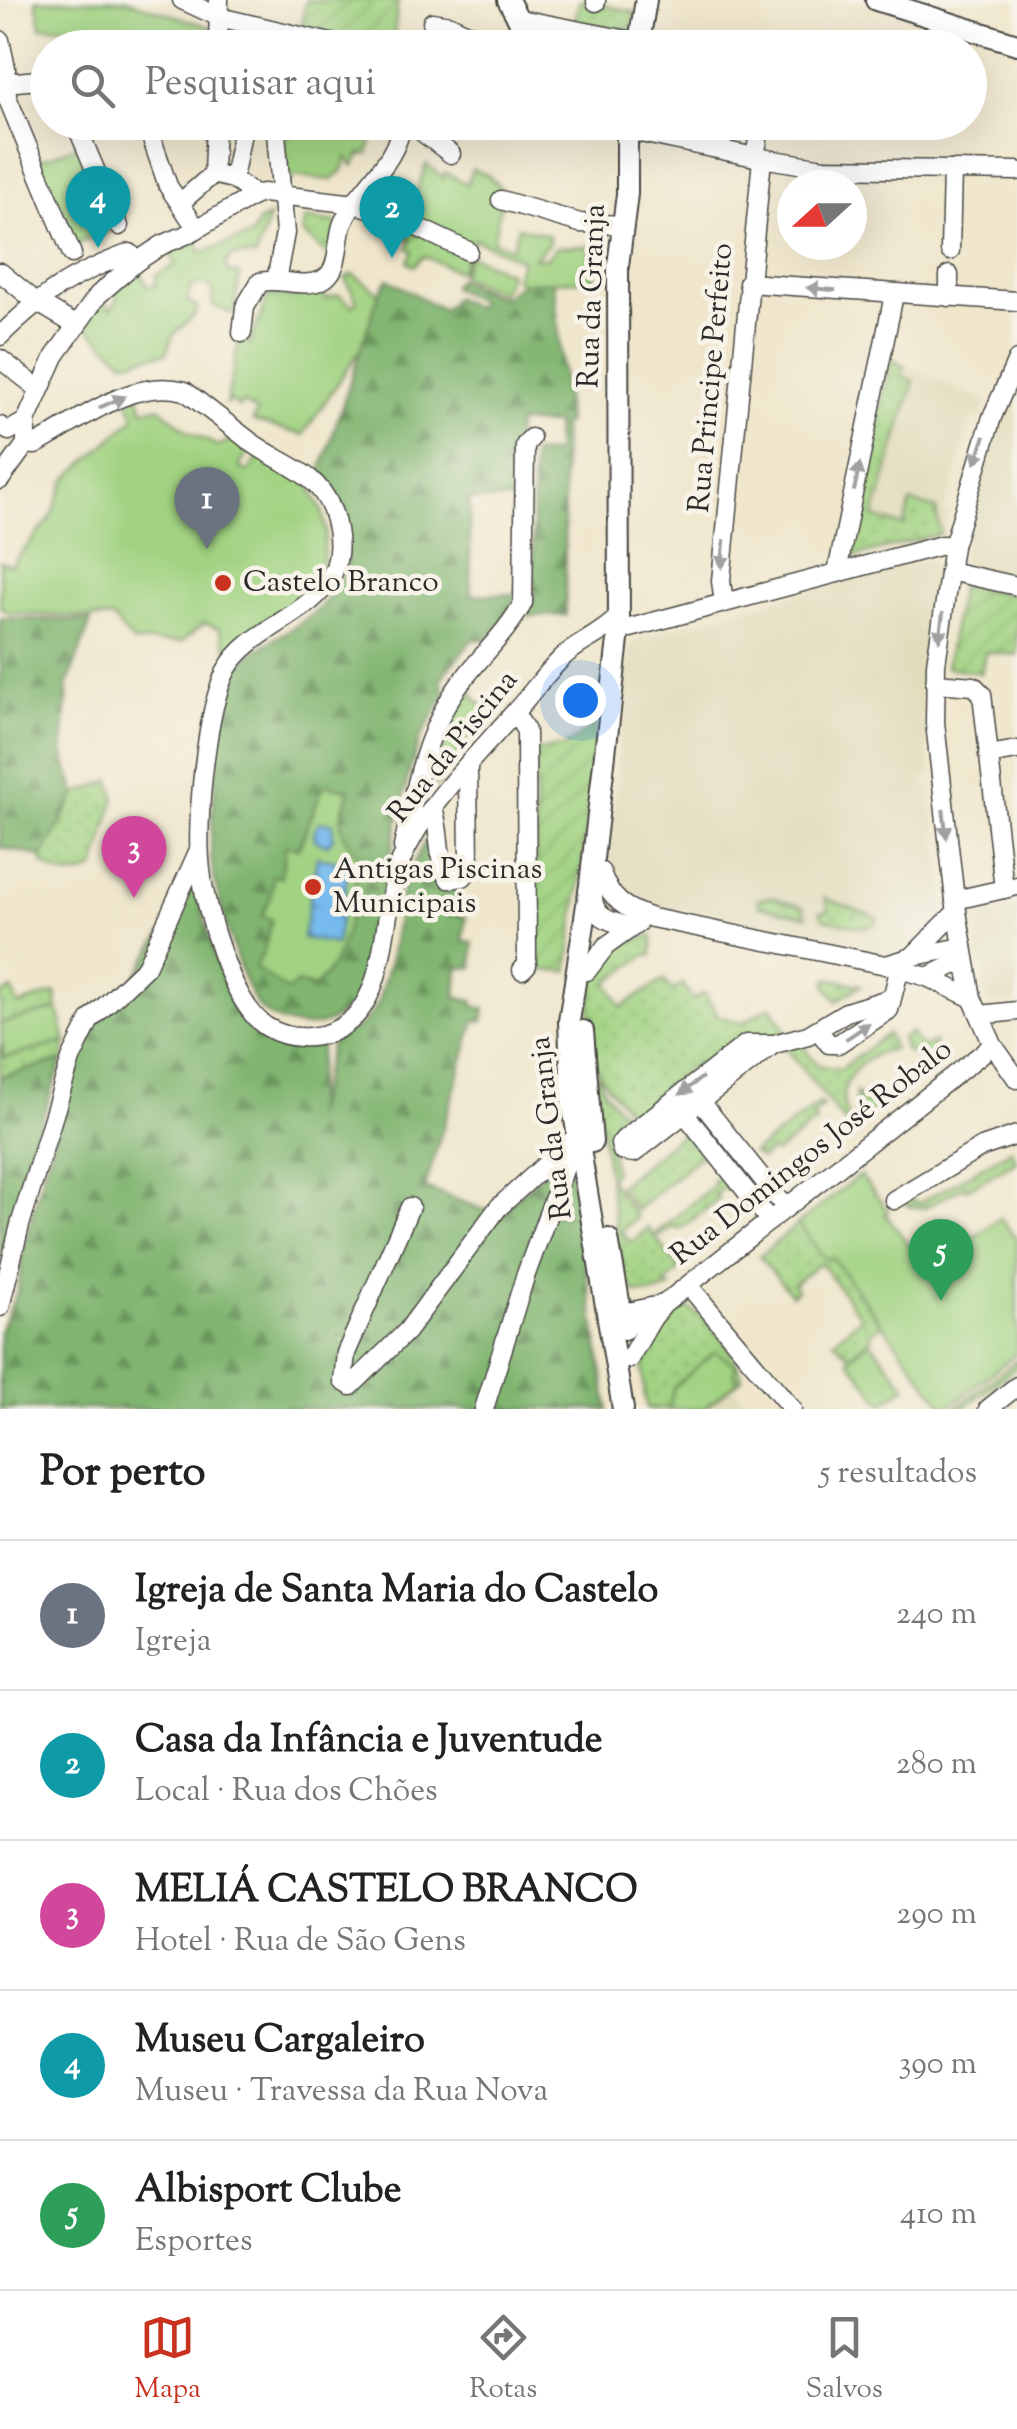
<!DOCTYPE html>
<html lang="pt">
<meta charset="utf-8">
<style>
:root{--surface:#fff;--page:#f6f6f6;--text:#222;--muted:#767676;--line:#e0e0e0;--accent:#c8321e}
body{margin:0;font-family:"Sorts Mill Goudy",serif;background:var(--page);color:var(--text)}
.compass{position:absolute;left:777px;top:170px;width:90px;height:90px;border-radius:50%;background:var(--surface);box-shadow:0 10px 40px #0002;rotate:249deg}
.you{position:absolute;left:580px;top:700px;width:35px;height:35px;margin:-25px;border:8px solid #fff;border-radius:50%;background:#1a73e8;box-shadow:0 0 0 15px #1a73e833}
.badge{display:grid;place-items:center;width:65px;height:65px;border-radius:50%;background:var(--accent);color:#fff;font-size:32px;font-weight:700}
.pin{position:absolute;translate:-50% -82px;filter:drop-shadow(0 2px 5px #0008)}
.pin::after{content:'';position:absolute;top:52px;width:35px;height:30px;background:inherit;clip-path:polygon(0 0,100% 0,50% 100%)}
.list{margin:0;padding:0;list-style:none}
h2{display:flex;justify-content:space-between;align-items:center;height:130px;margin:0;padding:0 40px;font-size:42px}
h2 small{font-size:32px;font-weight:400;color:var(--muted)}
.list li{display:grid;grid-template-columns:65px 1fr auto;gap:30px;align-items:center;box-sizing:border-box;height:150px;padding:0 40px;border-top:2px solid var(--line)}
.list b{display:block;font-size:38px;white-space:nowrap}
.list p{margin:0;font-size:32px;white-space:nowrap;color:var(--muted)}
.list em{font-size:32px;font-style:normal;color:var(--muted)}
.icon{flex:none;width:55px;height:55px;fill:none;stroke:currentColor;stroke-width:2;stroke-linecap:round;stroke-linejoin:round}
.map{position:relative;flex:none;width:1017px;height:1409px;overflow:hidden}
.search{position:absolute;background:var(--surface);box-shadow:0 10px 40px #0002;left:30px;right:30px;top:30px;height:110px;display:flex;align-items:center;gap:25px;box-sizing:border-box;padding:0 35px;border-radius:55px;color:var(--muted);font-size:38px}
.sheet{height:880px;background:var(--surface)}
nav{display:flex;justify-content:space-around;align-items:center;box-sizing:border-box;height:140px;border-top:2px solid var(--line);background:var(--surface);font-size:28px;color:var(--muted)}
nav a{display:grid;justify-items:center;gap:5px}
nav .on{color:var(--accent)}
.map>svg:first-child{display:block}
</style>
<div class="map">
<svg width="1017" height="1409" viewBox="0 0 1017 1409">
<defs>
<pattern id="grass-dots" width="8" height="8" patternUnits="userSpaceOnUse" patternTransform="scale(2.5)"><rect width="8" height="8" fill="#a1d382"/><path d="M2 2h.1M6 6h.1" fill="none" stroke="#8bb570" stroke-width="1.8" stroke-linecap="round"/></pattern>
<pattern id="forest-firs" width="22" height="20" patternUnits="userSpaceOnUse" patternTransform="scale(2.5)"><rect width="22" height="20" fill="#80b570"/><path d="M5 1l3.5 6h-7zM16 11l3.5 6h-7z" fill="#69935c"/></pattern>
<pattern id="garden-furrows" width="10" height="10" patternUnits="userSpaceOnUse" patternTransform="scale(2.5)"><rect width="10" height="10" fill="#a1d382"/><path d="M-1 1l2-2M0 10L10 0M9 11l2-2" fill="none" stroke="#8bb570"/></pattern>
<pattern id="water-ripples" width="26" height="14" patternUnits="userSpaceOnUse" patternTransform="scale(2.5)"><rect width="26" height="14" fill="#77baed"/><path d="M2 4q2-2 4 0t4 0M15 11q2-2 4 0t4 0" fill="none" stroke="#6297c0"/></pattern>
</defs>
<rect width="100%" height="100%" fill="#f7f3e8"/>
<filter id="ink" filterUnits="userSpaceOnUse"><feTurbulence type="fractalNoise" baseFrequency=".01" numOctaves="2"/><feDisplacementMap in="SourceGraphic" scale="20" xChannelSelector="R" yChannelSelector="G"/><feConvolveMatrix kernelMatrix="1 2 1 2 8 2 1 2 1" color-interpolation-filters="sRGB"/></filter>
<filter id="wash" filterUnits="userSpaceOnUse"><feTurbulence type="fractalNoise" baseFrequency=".0048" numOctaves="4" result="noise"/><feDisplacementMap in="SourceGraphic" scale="40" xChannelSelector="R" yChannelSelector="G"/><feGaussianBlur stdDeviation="2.25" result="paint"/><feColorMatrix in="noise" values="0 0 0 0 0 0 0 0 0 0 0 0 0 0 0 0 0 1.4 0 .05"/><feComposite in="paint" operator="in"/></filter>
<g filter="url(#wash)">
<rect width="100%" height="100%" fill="#efe6cc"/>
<g fill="#e1dcbb">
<path d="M 891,360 L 987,402 L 980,420 L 973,418 L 944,512 L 949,514 L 944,533 L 853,557 L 850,553 Z"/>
<path d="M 1017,389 L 1017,578 L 966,568 L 962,559 L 977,493 Z"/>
<path d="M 926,560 L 932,562 L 938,574 L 925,659 L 924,713 L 929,775 L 925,778 L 926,787 L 930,789 L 947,907 L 936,919 L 923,919 L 906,933 L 909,942 L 891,954 L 628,900 L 610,878 L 609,866 L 626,664 L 632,644 L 641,637 Z"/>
<path d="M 1017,905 L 1017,1001 L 988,1005 L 972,914 Z"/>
<path d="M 732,1386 L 751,1409 L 703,1409 Z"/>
</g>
<g fill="url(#grass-dots)" stroke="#667f56" stroke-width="2.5">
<path d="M 580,0 L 593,0 L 605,8 L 607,6 L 635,12 L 631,31 L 630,34 L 574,24 Z"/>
<path d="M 305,218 L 338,223 L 330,257 L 302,233 Z"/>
<path d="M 891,360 L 905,366 L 901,375 L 914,381 L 874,517 L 903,526 L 911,502 L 936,509 L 940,534 L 853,557 L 850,553 Z"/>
<path d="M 469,688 L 476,700 L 489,710 L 479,720 L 484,726 L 440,778 L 441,784 L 432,786 L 427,780 L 440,741 Z"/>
<path d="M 111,780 L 115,798 L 95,869 C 76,880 50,877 39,856 L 76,794 Z"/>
<path d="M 771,897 L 803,907 L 806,916 L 759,906 L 758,899 Z"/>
<path d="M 825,898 L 873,916 L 878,919 L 874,925 L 864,928 L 824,919 L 820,912 L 829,910 Z"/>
<path d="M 653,936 L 652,956 L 646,955 L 608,982 L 621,1007 L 664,980 L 672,991 L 683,984 L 693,1000 L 704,993 L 719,1016 L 742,1023 L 771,1006 L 787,1032 L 764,1039 L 748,1034 L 704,1068 L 698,1062 L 631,1115 C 619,1099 602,1083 595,1064 C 589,1049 590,1034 590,1018 C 590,972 604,943 653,936 Z"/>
<path d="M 828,978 L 861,985 L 837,1001 L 826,985 Z"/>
<path d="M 12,990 L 18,1005 L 56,993 L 58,1009 L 0,1024 L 0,995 Z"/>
<path d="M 911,1032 L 922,1048 L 934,1042 L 934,1051 L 927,1057 L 918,1057 L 905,1050 L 901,1039 Z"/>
<path d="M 887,1034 L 894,1048 C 857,1058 829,1087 852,1125 L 850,1129 L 785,1047 L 801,1044 L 818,1065 L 841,1069 Z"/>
<path d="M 66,1042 L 63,1060 L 0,1077 L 0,1044 L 4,1058 Z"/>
<path d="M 593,1075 L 598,1076 L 604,1091 L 627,1119 L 609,1135 L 614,1172 L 609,1179 L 637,1218 L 621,1231 L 631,1243 L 648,1228 L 680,1269 L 665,1284 L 671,1288 L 651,1294 L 637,1293 L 624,1280 Z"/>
<path d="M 856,1093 L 866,1102 L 881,1103 L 861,1121 L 856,1110 Z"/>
<path d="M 820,1103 L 823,1106 L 813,1115 L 816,1122 L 776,1153 L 770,1150 L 761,1159 L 753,1153 Z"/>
<path d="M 686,1130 L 704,1153 L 636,1210 L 618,1186 Z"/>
<path d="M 1011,1150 L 1017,1161 L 967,1189 L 963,1187 L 925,1208 L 908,1206 L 906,1202 L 910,1199 L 919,1203 Z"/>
<path d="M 720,1173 L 732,1181 L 716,1194 L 719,1199 L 680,1229 L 673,1226 L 659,1236 L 656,1233 L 714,1185 L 713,1181 Z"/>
<path d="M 798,1224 L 826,1260 L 831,1256 L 882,1325 L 870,1333 L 872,1338 L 850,1356 L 834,1341 L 861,1317 L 820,1263 L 794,1284 L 797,1290 L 792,1295 L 759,1257 Z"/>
<path d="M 679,1305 C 702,1308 739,1356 742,1378 L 703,1409 L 647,1409 C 639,1361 639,1338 679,1305 Z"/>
<path d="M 1017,1360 L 1017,1367 L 963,1409 L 954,1409 Z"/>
</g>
<g fill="url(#forest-firs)" stroke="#56704e" stroke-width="2.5" fill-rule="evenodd">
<path d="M 388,279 L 443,310 L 454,298 L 476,307 L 479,301 L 452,287 L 457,279 L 502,298 L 521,283 L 554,281 L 567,423 L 562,424 L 566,615 L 528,616 L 534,594 L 532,454 L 556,453 L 555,424 L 517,423 L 516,500 L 469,500 L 471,595 L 517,594 L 509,613 L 486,640 L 473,639 L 441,678 L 445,695 L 419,741 L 408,777 L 361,992 C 346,1015 327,1029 298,1026 C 283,1024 269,1018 258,1006 C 242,987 212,882 211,856 C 211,821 215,784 218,750 C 221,723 221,692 237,670 C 255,645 287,634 310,616 C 358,578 357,520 319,477 L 379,293 ZM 324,785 L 349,790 L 339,826 L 348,843 L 255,968 L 264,952 L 272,919 L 263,915 L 271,897 L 273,877 L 281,877 L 286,847 L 298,848 Z"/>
<path d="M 0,618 L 91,621 L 68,683 L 63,753 L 76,794 L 43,857 L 0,847 Z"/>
<path d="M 431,829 L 434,831 L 434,867 L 438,881 L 457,891 L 459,916 L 466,917 L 463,941 L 473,942 L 473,967 L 458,968 L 456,998 L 473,1000 L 474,1006 L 485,1009 L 483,1021 L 475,1020 L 425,1188 L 498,1215 L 567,1150 L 608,1409 L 0,1409 L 0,1331 L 18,1290 L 23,1250 L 42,1176 L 81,1051 L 94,1023 L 126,993 L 195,880 C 207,926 221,1015 268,1038 C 284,1047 303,1046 321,1045 L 313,1118 L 331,1044 L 364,1023 L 377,1006 L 390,960 L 403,884 Z"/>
<path d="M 63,1060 L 25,1165 L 15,1214 L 0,1254 L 0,1077 Z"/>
</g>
<g fill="#a1d382" stroke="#667f56" stroke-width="2.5">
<path d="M 36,0 L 126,0 L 213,28 L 215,47 L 176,47 L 111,40 L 108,46 L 78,47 L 76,26 L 41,27 Z"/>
<path d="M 291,123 L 376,126 L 368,154 L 361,154 L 353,166 L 347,157 L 343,170 L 333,180 L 293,176 L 287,185 L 284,138 L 293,134 Z"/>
<path d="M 79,145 L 113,230 L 71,246 L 35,161 Z"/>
<path d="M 426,164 L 443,178 L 445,172 L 467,184 L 472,169 L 488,175 L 505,192 C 497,211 498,224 493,241 L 512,248 L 518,227 L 549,235 L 549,243 L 534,258 L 547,258 L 556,247 L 589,246 L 589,257 L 595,258 L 594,279 L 521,283 L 515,278 L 522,260 L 474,239 L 459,272 L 424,256 L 414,266 L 408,262 L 413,251 L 408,248 L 411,240 L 407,238 L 413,225 L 407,219 Z"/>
<path d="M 269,217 L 256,256 L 232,256 L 225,265 L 228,272 L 240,275 L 233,314 L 213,306 L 212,289 L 203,284 L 191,287 L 187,301 L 198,308 L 195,315 L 174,334 L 166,354 C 151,353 139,361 124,361 L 81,322 L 102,300 L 111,309 L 118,299 L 113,289 L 138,265 L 147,286 L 156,285 L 156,275 L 176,265 L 167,246 L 196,237 L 201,252 L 251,236 L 258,222 Z"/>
<path d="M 469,255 L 510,273 L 501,293 L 460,276 Z"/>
<path d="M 353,274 L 379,293 L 361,348 L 303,435 L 253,421 L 257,412 L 243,403 L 239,407 L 230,400 L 226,405 L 239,341 L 250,343 L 269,295 L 300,298 L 302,285 L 321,284 L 325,299 L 339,295 L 353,306 L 357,301 L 345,278 Z"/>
<path d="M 138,394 L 143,409 L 159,407 L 189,432 L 218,446 L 227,442 L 233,434 L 252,448 L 239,466 L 247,472 L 261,455 L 307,480 L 322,511 L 326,531 L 321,572 L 302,596 L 227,650 L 220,629 L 205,623 L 181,642 L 133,642 L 113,619 L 10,613 L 0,607 L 0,561 L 11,565 L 50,519 L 66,480 L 133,419 L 134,413 L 127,400 Z"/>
<path d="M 324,785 L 350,790 C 336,822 337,831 359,858 C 350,903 350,955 314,987 L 297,983 L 288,991 L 255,968 L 264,952 L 272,919 L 262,916 L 271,897 L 273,876 L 281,877 L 286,846 L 299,848 Z"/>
<path d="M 58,1009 L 66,1042 L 4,1058 L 0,1024 Z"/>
<path d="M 860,1175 L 888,1211 L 885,1214 L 929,1270 L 1000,1218 L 1017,1240 L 1017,1353 L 946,1409 L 832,1257 L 826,1260 L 798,1224 Z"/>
<path d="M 870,1341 L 906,1386 L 883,1404 L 848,1359 Z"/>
<path d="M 715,1351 L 736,1366 L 733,1374 L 739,1380 L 703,1409 L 669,1409 L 673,1388 Z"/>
</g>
<g fill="url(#garden-furrows)" stroke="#667f56" stroke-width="2.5">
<path d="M 306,0 L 398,0 L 393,47 L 301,32 Z"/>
<path d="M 960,586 L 1017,595 L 1017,655 L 985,652 L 981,673 L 946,667 Z"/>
<path d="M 596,724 L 593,777 L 568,971 L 537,970 L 535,751 L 566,746 Z"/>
</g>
<g fill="url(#water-ripples)" stroke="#51728c" stroke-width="2.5">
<path d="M 320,822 L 333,823 L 333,838 L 327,845 L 315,840 L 314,831 Z"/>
<path d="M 317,857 L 350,863 L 336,944 L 303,938 Z"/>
</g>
</g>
<g filter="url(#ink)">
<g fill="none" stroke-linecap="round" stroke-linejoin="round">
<g stroke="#484743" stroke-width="21">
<g id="minor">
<path d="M 182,0 L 219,17 L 352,48"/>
<path d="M 596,2 L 596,0"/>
<path d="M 520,19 L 638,42 L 652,48"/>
<path d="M 432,22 L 450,25 L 500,48"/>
<path d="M 0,40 L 6,68 L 7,97 L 72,254"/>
<path d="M 218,48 L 219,0"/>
<path d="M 6,83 L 48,79"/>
<path d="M 75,122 L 119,226"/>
<path d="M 146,122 L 168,186 L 197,229"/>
<path d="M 275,122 L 285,233 L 276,281"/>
<path d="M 409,122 L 451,154"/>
<path d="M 626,130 L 755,157 L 824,168 L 1017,171"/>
<path d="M 755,157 L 761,122"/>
<path d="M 213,174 L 215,122"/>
<path d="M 233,179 L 244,122"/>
<path d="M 501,200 L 580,223 L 623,225"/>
<path d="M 180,203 L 213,174 L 233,179 L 255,195"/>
<path d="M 950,251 L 952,170"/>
<path d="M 0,272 L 35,301 L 77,326"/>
<path d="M 748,283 L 1017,301"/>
<path d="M 949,297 L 949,275"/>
<path d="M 242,333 L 245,307 L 260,282 C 279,277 303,289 322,280 C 341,271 336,240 343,223 C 359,186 397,165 402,122"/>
<path d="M 0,336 C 45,292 71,275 130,253 L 136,262"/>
<path d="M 0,359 L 39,389"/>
<path d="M 1017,360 L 992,417 L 953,546 L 936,664 L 935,723 L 955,900 L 972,998 L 993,1045 L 1017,1079"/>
<path d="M 0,426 L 9,431 L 26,421"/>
<path d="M 26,444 L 35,445 C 80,421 131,377 185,391 C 207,408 229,425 251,442 C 290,470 327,473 337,529 C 352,611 257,616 227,669 C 206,709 195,824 201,870 C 205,910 232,1005 267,1027 C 293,1043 328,1040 351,1020 C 389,987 382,908 400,863 C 424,805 474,759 514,713 C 531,694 546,673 564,656 C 581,641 603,634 619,616"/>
<path d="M 0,480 L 26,444 L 26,421 L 55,356 L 98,295 L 136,262 L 162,245 L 188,234 L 255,195 L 263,193 L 355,204 L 387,213 L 468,251"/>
<path d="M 949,571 L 1017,586"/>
<path d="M 837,572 L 894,295"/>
<path d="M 724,603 L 721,581 L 762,159"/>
<path d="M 619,631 L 942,545 L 953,546"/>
<path d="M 935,683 L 974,686 L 982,694 L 1004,889"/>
<path d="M 515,713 L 526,731 L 527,965 L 522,970"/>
<path d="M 988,755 L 1017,750"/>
<path d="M 433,808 C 441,830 437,863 449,879 L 463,877 L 469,870 L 468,765"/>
<path d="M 403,847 C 414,795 423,742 451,697 C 472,663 504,638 523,603 L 525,445 L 531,438"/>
<path d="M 601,872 C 610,900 625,909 652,918 L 886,965 L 927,977 L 965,960"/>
<path d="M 593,891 C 591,917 609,922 631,927"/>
<path d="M 955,900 L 1017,886"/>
<path d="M 914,956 L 963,947"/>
<path d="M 886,965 L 912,957 L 957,911"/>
<path d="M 587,971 L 606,946 L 637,924"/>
<path d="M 927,977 L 972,998"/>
<path d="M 980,1015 L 1017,1011"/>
<path d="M 818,1030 L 829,1044 L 838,1044 L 889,1010 L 899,971"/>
<path d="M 774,1044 L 634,1153 L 622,1151 L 620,1144 L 624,1139 L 746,1044 L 774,1044 L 808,1035 L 846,1012 L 891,998"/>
<path d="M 701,1102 L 786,1208"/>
<path d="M 685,1114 L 770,1221"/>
<path d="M 894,1200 L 982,1147 L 1017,1135"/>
<path d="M 410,1207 L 346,1353 L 343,1381 L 351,1386 L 407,1331 L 498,1208 L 578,1135"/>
<path d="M 689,1286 L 792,1409"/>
<path d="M 0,1307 L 20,1225 L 71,1059 L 90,1020 L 146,967 L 198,852"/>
<path d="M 615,1312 L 632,1324 L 652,1319 L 664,1304 L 993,1045"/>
<path d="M 618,1326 L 629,1312 L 664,1304"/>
<path d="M 629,1359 L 652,1319"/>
<path d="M 484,1409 L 525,1277 L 575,1140"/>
<path d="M 988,1409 L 1017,1386"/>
</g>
</g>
<g stroke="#484743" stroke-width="24">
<g id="major">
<path d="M 508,0 L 534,48"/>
<path d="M 876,0 L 1017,44"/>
<path d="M 638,48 L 646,0"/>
<path d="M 583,1031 L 592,1142"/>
<path d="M 608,1239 L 624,1329"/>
<path d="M 623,1409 L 572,1101 L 569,1021 L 590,885 L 619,631 L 618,266 L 627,194 L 627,122"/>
</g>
</g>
<use href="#minor" stroke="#fff" stroke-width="18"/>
<use href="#major" stroke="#fff" stroke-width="20"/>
</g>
<defs><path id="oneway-solid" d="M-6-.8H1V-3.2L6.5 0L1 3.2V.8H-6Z" transform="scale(2.5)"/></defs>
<g fill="#a0a0a0">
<use href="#oneway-solid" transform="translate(821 289) rotate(-175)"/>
<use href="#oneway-solid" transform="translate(112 402) rotate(-24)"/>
<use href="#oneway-solid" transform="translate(980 450) rotate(109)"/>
<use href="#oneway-solid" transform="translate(857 477) rotate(-78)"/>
<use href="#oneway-solid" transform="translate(723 554) rotate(95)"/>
<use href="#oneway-solid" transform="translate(941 627) rotate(98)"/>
<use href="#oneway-solid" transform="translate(945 824) rotate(83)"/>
<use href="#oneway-solid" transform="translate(858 1031) rotate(-34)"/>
<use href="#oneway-solid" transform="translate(691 1086) rotate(142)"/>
</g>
</g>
<g fill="#c8321e" stroke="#f7f3e8" stroke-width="4">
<circle cx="223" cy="583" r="10"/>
<circle cx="313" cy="887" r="10"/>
</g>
<g text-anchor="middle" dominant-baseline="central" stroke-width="9" stroke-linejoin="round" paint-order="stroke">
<g font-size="30" fill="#2b2b2b" stroke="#f7f3e8">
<text transform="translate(593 296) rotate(-88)">Rua da Granja</text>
<text transform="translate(712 378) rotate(-85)">Rua Principe Perfeito</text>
<text transform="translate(454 747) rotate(-51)">Rua da Piscina</text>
<text transform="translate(552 1128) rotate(-97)">Rua da Granja</text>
<text transform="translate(812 1153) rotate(-38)">Rua Domingos José Robalo</text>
</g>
<g font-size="30" fill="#2b2b2b" stroke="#f7f3e8" text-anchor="start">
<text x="243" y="583">Castelo Branco</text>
<text x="333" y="870">Antigas Piscinas<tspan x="333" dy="34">Municipais</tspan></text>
</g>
</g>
</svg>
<svg class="compass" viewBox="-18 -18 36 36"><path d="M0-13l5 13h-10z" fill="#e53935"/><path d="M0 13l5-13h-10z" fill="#767676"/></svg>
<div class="you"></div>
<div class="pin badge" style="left:207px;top:549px;background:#6b7280">1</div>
<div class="pin badge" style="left:392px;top:258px;background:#0f9aa8">2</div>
<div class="pin badge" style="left:134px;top:898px;background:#d1479c">3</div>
<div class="pin badge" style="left:98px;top:248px;background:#0f9aa8">4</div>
<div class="pin badge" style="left:941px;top:1301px;background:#2e9e5b">5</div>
<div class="search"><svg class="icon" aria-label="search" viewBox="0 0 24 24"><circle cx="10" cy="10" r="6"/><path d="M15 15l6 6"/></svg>Pesquisar aqui</div>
</div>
<section class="sheet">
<h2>Por perto<small>5 resultados</small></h2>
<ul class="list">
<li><span class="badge" style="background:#6b7280">1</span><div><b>Igreja de Santa Maria do Castelo</b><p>Igreja</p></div><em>240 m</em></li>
<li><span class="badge" style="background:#0f9aa8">2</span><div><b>Casa da Infância e Juventude</b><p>Local · Rua dos Chões</p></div><em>280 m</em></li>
<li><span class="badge" style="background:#d1479c">3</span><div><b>MELIÁ CASTELO BRANCO</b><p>Hotel · Rua de São Gens</p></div><em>290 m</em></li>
<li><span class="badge" style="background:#0f9aa8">4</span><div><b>Museu Cargaleiro</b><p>Museu · Travessa da Rua Nova</p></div><em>390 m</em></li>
<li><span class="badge" style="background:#2e9e5b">5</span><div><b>Albisport Clube</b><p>Esportes</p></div><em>410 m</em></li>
</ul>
</section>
<nav>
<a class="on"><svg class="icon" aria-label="map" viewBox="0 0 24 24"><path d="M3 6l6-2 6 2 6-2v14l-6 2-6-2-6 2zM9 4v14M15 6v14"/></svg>Mapa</a>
<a><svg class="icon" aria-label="directions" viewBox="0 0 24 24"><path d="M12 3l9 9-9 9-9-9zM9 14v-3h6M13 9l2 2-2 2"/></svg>Rotas</a>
<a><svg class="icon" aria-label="saved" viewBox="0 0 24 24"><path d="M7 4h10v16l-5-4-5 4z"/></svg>Salvos</a>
</nav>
